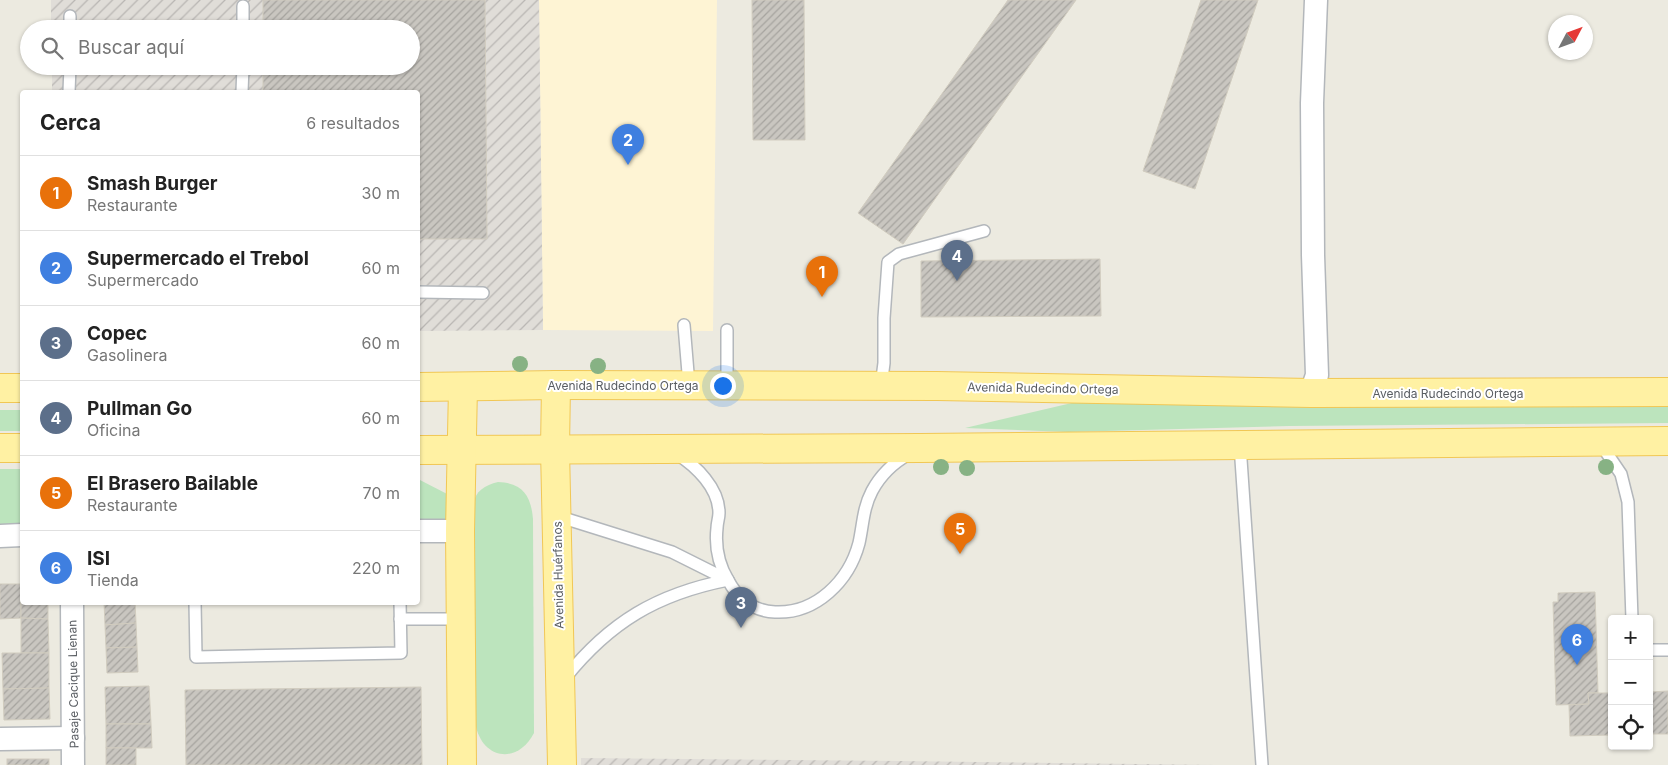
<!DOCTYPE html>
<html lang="es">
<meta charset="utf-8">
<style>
:root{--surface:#fff;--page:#f2f2f2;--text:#222;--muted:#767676;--line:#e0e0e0;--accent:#d93025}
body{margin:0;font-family:Inter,sans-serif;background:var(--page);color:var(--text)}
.controls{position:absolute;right:15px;bottom:15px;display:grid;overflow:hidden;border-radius:5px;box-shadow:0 1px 4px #0004}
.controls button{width:45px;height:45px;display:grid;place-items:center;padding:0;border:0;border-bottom:1px solid var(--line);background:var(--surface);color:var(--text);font:25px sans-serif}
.compass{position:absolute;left:1548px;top:15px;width:45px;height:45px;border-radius:50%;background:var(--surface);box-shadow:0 1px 4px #0004;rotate:49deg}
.you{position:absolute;left:722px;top:385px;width:18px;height:18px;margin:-12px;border:4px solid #fff;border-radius:50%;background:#1a73e8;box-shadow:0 0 0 8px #1a73e833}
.badge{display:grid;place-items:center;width:32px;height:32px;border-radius:50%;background:var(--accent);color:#fff;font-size:16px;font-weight:700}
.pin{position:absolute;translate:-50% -41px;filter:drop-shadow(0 1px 2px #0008)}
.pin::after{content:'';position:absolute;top:26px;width:18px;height:15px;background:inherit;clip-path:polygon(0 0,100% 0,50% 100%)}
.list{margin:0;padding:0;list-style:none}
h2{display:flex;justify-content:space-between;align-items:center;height:65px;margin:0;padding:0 20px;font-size:21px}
h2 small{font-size:16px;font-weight:400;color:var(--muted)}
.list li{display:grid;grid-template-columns:32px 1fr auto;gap:15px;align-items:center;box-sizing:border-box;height:75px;padding:0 20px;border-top:1px solid var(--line)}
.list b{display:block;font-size:19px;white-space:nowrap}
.list p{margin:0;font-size:16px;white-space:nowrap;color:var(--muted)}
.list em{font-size:16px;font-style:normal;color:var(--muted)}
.icon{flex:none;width:28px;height:28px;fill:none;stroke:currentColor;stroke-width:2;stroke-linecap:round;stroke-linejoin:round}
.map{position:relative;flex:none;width:1668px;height:765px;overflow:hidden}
.search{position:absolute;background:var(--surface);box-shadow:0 1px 4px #0004;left:20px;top:20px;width:400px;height:55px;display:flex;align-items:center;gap:12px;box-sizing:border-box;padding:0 18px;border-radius:28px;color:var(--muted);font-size:19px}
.panel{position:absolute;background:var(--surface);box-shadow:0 1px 4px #0004;left:20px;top:90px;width:400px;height:515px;border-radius:5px}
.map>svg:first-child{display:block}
</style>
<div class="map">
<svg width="1668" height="765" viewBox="0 0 1668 765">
<defs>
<pattern id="industrial-furrows" width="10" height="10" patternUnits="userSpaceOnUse" patternTransform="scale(1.25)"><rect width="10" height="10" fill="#e0ddd8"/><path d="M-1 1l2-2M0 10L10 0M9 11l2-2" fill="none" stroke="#b9b6b3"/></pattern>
<pattern id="building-hatch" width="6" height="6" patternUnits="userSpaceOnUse" patternTransform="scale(1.25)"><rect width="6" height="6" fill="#c9c6c0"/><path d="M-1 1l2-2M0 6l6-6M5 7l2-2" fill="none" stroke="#a6a49f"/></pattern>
</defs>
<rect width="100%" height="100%" fill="#eceae0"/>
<path fill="#fef4d4" d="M 539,0 L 717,0 L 713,331 L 543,330 Z"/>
<g fill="url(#industrial-furrows)">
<path d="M 51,0 L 539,0 L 543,330 L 418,331 L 418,92 L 52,92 L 52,66 L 411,66 L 411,29 L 51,29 Z"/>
<path d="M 581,758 L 899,761 L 1216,765 L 581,765 Z"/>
</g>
<g fill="#bce4bd">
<path d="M 1668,400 L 1668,423 L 1289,426 L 1068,432 L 965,428 L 1076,402 Z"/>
<rect x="0" y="410" width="22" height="21"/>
<rect x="0" y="469" width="22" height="56"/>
<path d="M 418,479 L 451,496 L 450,521 L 418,521 Z"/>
<path d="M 498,482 C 523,483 531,496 533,519 L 534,733 C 518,764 484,760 476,727 L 473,505 C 475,491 485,485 498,482 Z"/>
</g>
<g fill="url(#building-hatch)" stroke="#d1ccbf">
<path d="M 263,0 L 485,0 L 487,239 L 418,239 L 418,92 L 263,92 L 263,66 L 411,66 L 411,29 L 263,29 Z"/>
<path d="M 752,0 L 804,0 L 805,140 L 753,140 Z"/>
<path d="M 1008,0 L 1076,0 L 903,244 L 858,213 Z"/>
<path d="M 1201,0 L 1258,0 L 1195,189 L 1143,171 Z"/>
<path d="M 1100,259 L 1101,316 L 921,317 L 921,261 Z"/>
<path d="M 0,584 L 21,584 L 21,618 L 0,619 Z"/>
<path d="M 21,584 L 22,584 L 22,602 L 48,602 L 48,619 L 21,618 Z"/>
<path d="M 1595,592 L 1598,693 L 1588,693 L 1589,704 L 1556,705 L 1553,602 L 1558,602 L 1558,593 Z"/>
<path d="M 104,602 L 135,602 L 136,623 L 105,625 Z"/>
<path d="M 21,618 L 48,619 L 49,653 L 21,653 Z"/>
<path d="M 136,623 L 137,647 L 106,648 L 105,625 Z"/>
<path d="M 137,647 L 138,672 L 107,673 L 106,648 Z"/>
<path d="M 2,653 L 49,653 L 49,688 L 3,689 Z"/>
<path d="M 149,686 L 151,724 L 106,724 L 105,687 Z"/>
<path d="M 421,687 L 422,765 L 186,765 L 185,690 Z"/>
<path d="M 49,688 L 50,719 L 4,720 L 3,689 Z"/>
<path d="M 1668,691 L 1668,734 L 1649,734 L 1649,692 Z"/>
<path d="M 1588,693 L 1612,693 L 1612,735 L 1570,736 L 1569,705 L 1589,704 Z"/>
<path d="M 106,724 L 151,724 L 152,748 L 106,748 Z"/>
<rect x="106" y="748" width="30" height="17"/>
<rect x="7" y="759" width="42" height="6"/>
</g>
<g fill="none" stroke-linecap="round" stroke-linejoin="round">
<g stroke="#b3b7bb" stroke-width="14">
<g id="lane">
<path d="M 70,29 L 70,16"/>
<path d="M 243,29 L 243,6"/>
<path d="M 69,92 L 70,66"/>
<path d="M 242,92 L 243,66"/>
<path d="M 418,292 L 483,293"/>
<path d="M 684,325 L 689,385"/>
<path d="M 727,330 L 727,385"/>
<path d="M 881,386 L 884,363 L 884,318 L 888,262 L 899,254 L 984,231"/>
<path d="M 1600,443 L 1621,474 L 1628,502 L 1632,619"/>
<path d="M 1240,445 L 1262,765"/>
<path d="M 677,454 C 696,466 719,488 719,513 C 719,518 717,523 717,528 C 715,546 719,565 728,580 C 738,599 753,611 775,612 C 816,614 849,581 859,543 C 863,525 863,508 872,491 C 880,476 893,463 909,454"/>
<path d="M 557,516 L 672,552 L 728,580 C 657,594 610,622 565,678"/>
<path d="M 195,602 L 196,657 L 401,653 L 400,602"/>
<path d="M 400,619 L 461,619"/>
<path d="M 1649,650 L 1668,650"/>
</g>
</g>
<g stroke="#b3b7bb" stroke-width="25">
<g id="street">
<path d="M 1311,393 L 1317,375 L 1313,255 L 1312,103 L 1316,0"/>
<path d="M 418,531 L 460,531"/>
<path d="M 0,536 L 22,535"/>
<path d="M 72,602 L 73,765"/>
<path d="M 0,739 L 73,738"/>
</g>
</g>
<g stroke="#f1c755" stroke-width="30">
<g id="primary">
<path d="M 556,385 L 555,449 L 562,765"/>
<path d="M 418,387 L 556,385 L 937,386 L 1311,393 L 1668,392"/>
<path d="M 0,388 L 22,388"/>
<path d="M 0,448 L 22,448"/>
<path d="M 418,450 L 921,448 L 1668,441"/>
<path d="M 462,765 L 460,531 L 463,387"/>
</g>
</g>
<use href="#lane" stroke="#fff" stroke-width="11"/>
<use href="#street" stroke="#fff" stroke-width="22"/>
<use href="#primary" stroke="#fff1a3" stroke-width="28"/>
</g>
<g fill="#87b284">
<circle cx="520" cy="364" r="8"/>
<circle cx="598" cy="366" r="8"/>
<circle cx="941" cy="467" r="8"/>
<circle cx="1606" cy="467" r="8"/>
<circle cx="967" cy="468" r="8"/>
</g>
<g text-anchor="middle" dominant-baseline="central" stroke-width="4" stroke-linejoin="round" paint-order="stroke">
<g font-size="12" fill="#595d62" stroke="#fff">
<text x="623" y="385">Avenida Rudecindo Ortega</text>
<text transform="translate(1043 388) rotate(1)">Avenida Rudecindo Ortega</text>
<text x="1448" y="393">Avenida Rudecindo Ortega</text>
<text transform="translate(558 575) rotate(-91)">Avenida Huérfanos</text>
<text transform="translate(73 684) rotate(-91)">Pasaje Cacique Lienan</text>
</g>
</g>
</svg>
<div class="controls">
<button>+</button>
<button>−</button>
<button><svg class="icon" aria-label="locate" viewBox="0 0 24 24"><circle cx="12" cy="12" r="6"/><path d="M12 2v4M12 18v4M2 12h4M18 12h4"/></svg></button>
</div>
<svg class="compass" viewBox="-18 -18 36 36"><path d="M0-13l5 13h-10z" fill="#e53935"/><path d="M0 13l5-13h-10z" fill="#767676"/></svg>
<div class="you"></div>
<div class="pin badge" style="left:822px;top:297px;background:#e8710a">1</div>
<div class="pin badge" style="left:628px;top:165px;background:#3f7fe0">2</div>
<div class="pin badge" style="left:741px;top:628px;background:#5c6f8a">3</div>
<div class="pin badge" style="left:957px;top:281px;background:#5c6f8a">4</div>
<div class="pin badge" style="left:960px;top:554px;background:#e8710a">5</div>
<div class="pin badge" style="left:1577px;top:665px;background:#3f7fe0">6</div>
<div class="search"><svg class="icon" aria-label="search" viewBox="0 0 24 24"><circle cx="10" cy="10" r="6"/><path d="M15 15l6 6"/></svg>Buscar aquí</div>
<section class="panel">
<h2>Cerca<small>6 resultados</small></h2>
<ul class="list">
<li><span class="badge" style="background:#e8710a">1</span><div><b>Smash Burger</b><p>Restaurante</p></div><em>30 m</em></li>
<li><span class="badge" style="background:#3f7fe0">2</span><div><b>Supermercado el Trebol</b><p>Supermercado</p></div><em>60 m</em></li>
<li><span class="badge" style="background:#5c6f8a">3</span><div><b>Copec</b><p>Gasolinera</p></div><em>60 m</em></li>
<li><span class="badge" style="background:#5c6f8a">4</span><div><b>Pullman Go</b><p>Oficina</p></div><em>60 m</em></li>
<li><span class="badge" style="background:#e8710a">5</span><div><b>El Brasero Bailable</b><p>Restaurante</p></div><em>70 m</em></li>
<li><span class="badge" style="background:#3f7fe0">6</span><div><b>ISI</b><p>Tienda</p></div><em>220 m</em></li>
</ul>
</section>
</div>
